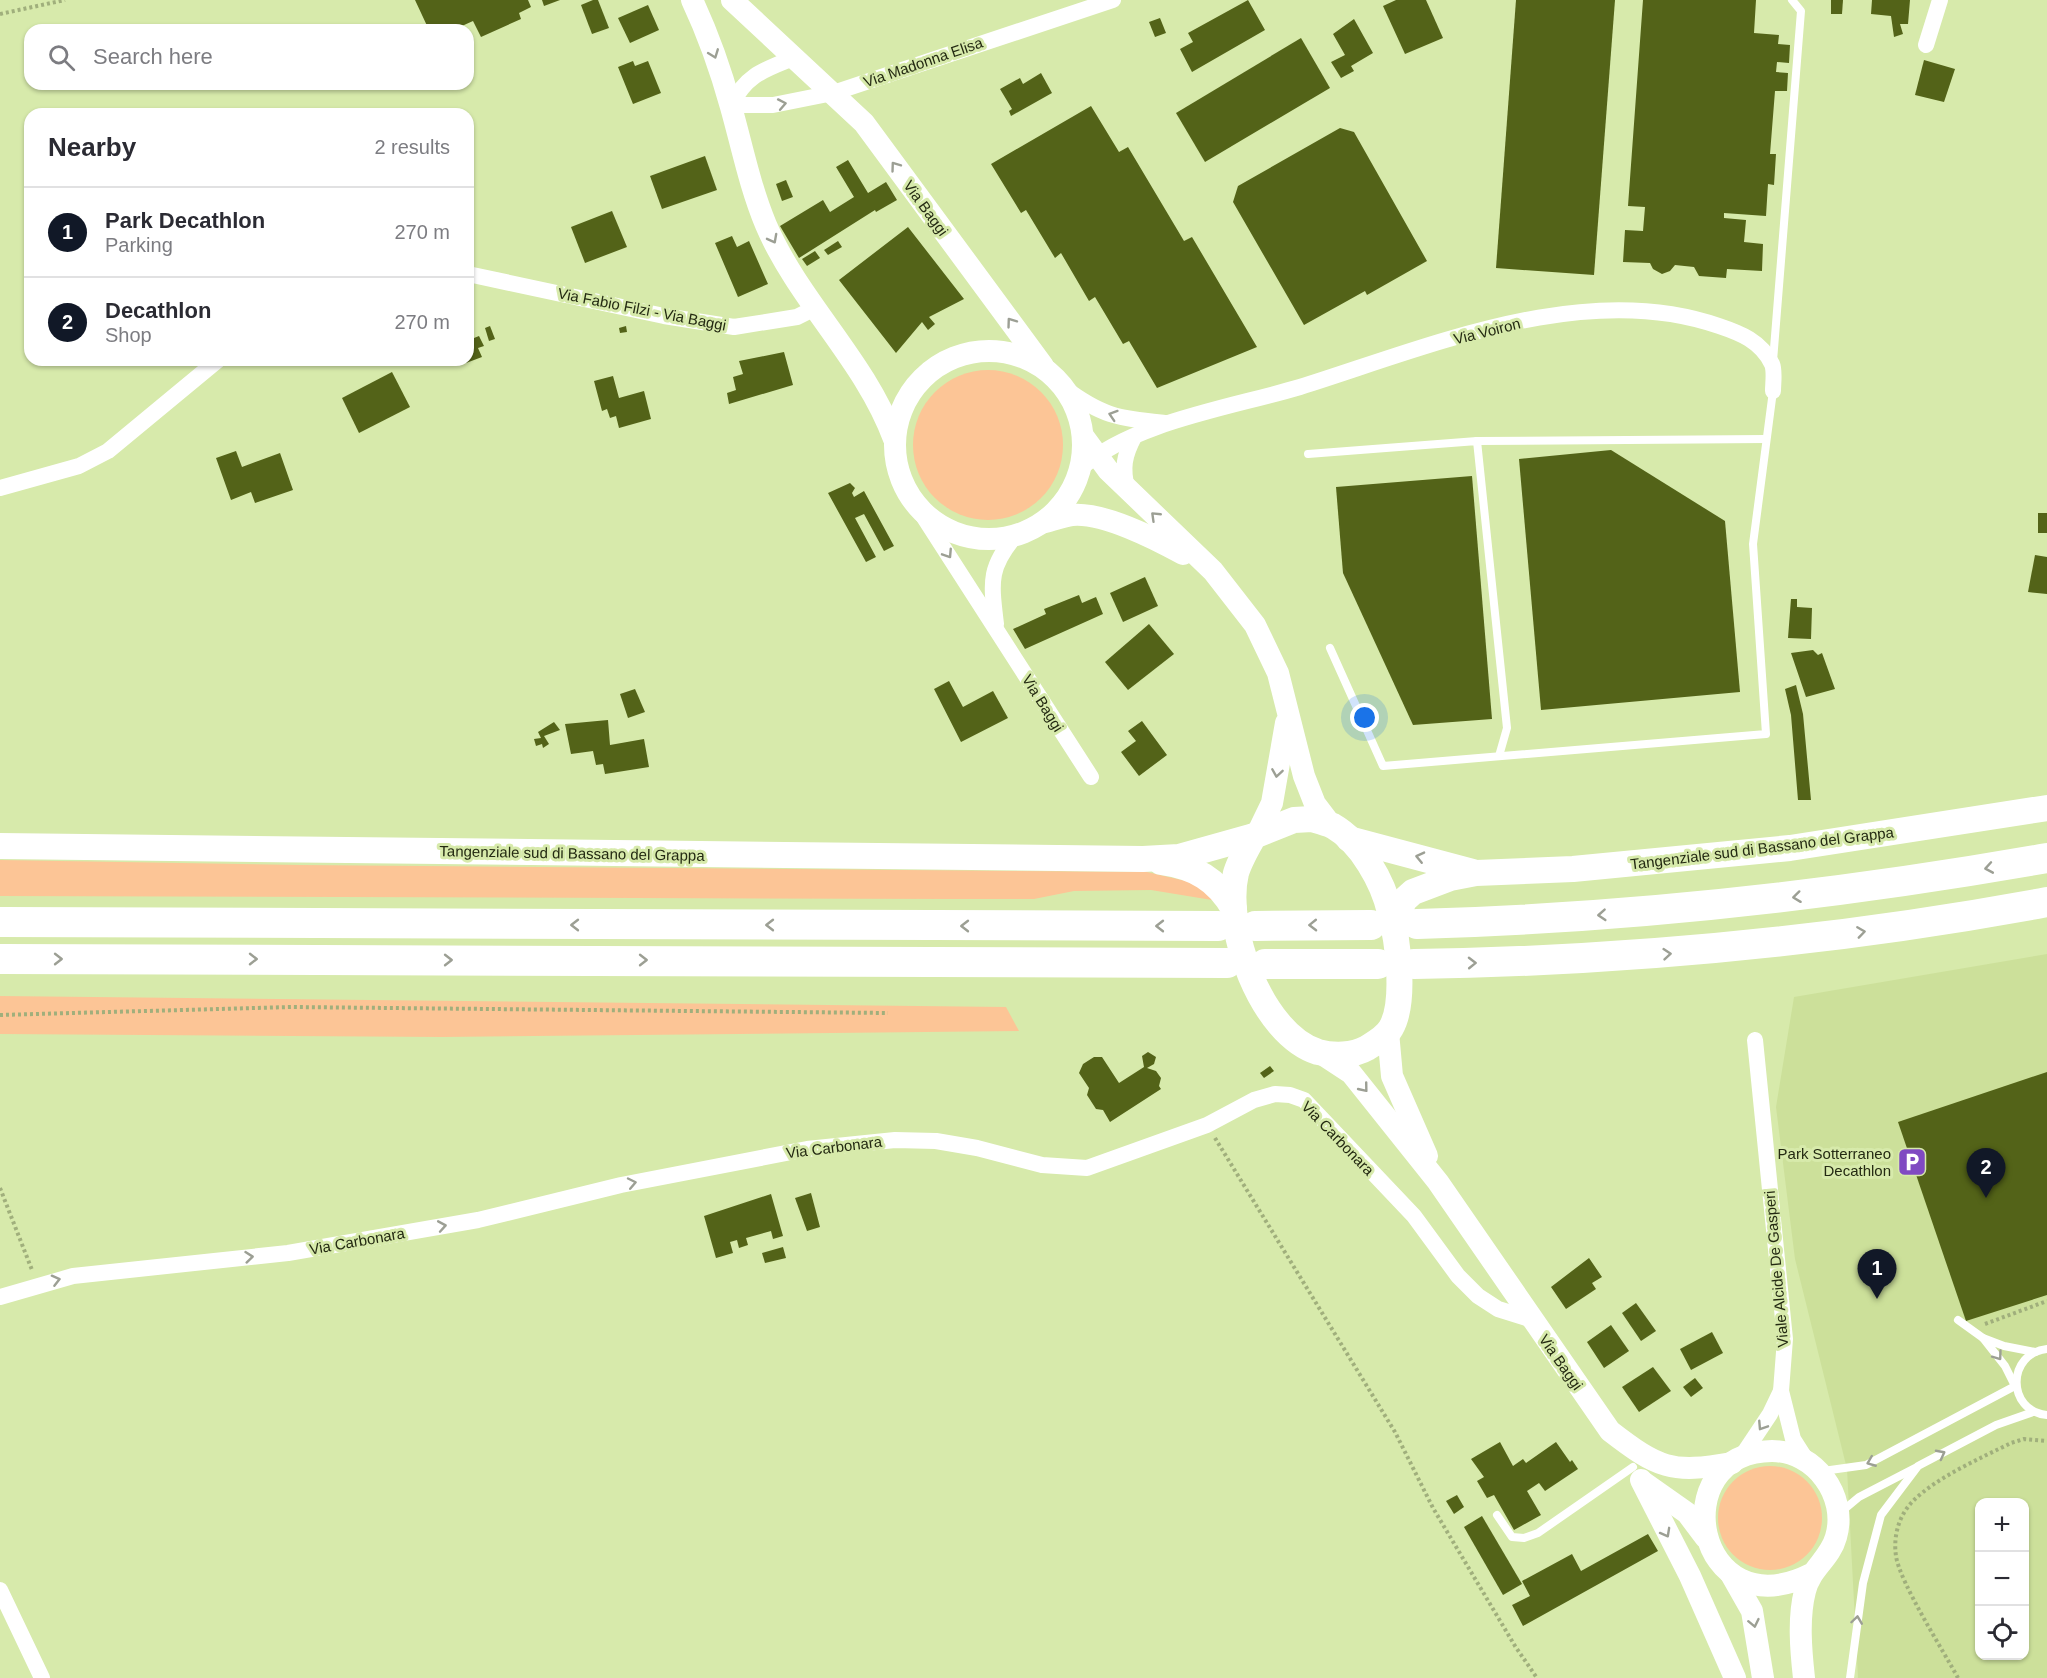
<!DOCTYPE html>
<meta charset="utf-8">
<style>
:root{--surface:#fff;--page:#f2f2f3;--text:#2b2b33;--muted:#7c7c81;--line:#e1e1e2;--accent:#111827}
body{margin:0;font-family:Helvetica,sans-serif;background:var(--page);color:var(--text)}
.controls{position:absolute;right:18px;bottom:18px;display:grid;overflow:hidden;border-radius:12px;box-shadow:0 2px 4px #0004}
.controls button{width:54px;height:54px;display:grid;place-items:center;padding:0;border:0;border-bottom:2px solid var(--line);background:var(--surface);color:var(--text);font:30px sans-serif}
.you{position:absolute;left:1365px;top:718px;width:21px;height:21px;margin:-15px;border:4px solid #fff;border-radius:50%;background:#1a73e8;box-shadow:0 0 0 9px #1a73e833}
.badge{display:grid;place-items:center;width:39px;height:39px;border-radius:50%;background:var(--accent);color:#fff;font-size:20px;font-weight:700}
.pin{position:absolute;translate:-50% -50px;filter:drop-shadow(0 2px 3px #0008)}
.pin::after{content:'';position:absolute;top:32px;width:21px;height:18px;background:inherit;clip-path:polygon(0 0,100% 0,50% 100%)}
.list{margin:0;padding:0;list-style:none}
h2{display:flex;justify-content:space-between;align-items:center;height:78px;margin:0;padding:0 24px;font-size:26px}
h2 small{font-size:20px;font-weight:400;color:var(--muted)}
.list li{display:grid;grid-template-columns:39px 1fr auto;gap:18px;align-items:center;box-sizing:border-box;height:90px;padding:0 24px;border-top:2px solid var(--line)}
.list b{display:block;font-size:22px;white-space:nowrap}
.list p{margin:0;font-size:20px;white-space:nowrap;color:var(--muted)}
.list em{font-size:20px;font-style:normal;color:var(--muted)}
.icon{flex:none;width:33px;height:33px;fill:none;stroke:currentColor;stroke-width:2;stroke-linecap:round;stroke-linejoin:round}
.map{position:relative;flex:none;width:2047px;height:1678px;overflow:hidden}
.search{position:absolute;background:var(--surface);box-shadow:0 2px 4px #0004;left:24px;top:24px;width:450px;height:66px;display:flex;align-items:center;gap:15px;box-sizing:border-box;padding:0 21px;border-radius:18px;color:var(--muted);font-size:22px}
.panel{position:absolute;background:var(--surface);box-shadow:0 2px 4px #0004;left:24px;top:108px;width:450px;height:258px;border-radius:18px}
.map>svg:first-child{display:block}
</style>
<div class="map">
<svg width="2047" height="1678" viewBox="0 0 2047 1678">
<rect width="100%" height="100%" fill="#d7eaab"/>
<path fill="#cce09a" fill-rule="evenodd" d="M 2047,954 L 2047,1678 L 1858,1678 L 1847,1469 L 1795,1259 L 1776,1107 L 1794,997 ZM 1980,1502 L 2024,1502 L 2024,1656 L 1980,1656 Z"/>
<g fill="#fcc596">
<circle cx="988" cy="445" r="75"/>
<path d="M 0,860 L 301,865 L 1147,872 L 1203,885 L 1218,901 L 1151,890 L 1074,891 L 1034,899 L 953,899 L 0,896 Z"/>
<path d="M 0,996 L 1006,1007 L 1019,1031 L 442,1037 L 0,1034 Z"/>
<circle cx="1770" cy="1518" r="52"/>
</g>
<g fill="#536318">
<path d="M 415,0 L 528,0 L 531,7 L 519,13 L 521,19 L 481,37 L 473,21 L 453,30 L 429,30 Z"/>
<path d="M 542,0 L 560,0 L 544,6 Z"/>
<path d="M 593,0 L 598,0 L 609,28 L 592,34 L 581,5 Z"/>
<path d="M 1248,0 L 1265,30 L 1192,72 L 1180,49 L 1193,42 L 1188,33 Z"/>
<path d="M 1396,0 L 1426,0 L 1443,38 L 1405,54 L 1383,6 Z"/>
<path d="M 1516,0 L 1615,0 L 1594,275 L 1496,268 Z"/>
<path d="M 1643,0 L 1756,0 L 1754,33 L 1779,35 L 1778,44 L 1790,45 L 1789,63 L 1777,62 L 1776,72 L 1788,73 L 1787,91 L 1775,91 L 1770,154 L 1776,154 L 1774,185 L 1768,184 L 1766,216 L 1724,213 L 1724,218 L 1746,220 L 1744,242 L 1763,244 L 1762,271 L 1727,269 L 1726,278 L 1699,276 L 1694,267 L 1675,265 L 1670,271 L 1662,274 L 1653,269 L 1650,263 L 1623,262 L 1625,230 L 1643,231 L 1645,207 L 1628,206 Z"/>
<path d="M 1831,0 L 1843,0 L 1842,14 L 1831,14 Z"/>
<path d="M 1872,0 L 1910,0 L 1908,24 L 1900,24 L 1903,34 L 1894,37 L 1891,16 L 1871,14 Z"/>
<path d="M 648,5 L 659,30 L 630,43 L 618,18 Z"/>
<path d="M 1160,18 L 1166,33 L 1155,37 L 1149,22 Z"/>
<path d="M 1354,19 L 1373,53 L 1351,66 L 1354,71 L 1341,78 L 1331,62 L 1345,55 L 1333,34 Z"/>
<path d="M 1301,38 L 1330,88 L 1205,162 L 1176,113 Z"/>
<path d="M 1924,60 L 1955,69 L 1944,102 L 1915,95 Z"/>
<path d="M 633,61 L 635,66 L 648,61 L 661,93 L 633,104 L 618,67 Z"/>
<path d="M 1041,73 L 1052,93 L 1011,116 L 1009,111 L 1012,109 L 1000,89 L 1020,78 L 1023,84 Z"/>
<path d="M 1091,106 L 1119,152 L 1128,147 L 1184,241 L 1192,237 L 1257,347 L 1157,388 L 1129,341 L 1123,344 L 1095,297 L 1089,301 L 1061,253 L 1055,258 L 1026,210 L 1021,213 L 991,164 Z"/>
<path d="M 1340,128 L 1354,132 L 1427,261 L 1367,295 L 1365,291 L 1304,325 L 1233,202 L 1238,186 Z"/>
<path d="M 705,156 L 717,190 L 662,209 L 650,176 Z"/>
<path d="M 848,160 L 868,193 L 886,182 L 897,200 L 876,212 L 875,210 L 799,258 L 780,226 L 823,200 L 830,212 L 854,197 L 836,167 Z"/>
<path d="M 786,180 L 793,197 L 782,201 L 776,184 Z"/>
<path d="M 612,211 L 627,247 L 585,263 L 571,227 Z"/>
<path d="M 908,227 L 964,299 L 929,317 L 935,324 L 928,330 L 922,322 L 896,353 L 839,280 Z"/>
<path d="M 732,236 L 737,247 L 749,241 L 768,284 L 738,297 L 715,243 Z"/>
<path d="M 838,241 L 842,247 L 828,255 L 824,250 Z"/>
<path d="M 815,251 L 820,258 L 807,266 L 802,259 Z"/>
<path d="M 490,326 L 495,339 L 489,341 L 485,328 Z"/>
<path d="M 626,326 L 627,332 L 620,333 L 619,328 Z"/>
<path d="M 472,333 L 474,338 L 479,336 L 484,346 L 478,348 L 482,357 L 466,363 L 468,335 Z"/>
<path d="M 784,352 L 793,385 L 729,404 L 727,393 L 736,390 L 733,377 L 743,374 L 739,361 Z"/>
<path d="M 392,372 L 410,407 L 359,433 L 342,398 Z"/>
<path d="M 613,376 L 619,398 L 644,391 L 651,419 L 619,428 L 616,416 L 610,418 L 607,409 L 602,411 L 594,381 Z"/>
<path d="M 1611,450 L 1725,521 L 1740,692 L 1541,710 L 1519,459 Z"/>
<path d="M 236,451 L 242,467 L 280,453 L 293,490 L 255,503 L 251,492 L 231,500 L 216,458 Z"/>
<path d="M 1472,476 L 1492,719 L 1413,725 L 1343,573 L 1336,487 Z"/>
<path d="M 850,483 L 855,488 L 852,493 L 854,497 L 864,491 L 894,546 L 884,551 L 864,514 L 855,518 L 876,557 L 866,562 L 828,493 Z"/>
<rect x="2038" y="513" width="9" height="20"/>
<path d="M 2035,555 L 2047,557 L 2047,594 L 2028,592 Z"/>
<path d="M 1145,577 L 1158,606 L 1123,622 L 1110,593 Z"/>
<path d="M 1079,595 L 1082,603 L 1096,597 L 1103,614 L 1025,649 L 1013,629 L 1046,614 L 1044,609 Z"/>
<path d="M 1791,599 L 1797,599 L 1797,607 L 1812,608 L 1811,639 L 1788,638 Z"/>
<path d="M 1149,624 L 1174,654 L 1128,690 L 1105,662 Z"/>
<path d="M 1813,650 L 1818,655 L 1822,653 L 1835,689 L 1806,697 L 1791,653 Z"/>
<path d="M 949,681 L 963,707 L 993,691 L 1008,718 L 961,742 L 934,689 Z"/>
<path d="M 1796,685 L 1803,714 L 1811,800 L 1798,800 L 1791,715 L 1785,689 Z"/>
<path d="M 635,689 L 645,712 L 628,718 L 620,694 Z"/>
<path d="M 608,720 L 610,745 L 644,739 L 649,767 L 605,774 L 603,764 L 596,765 L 593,751 L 571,754 L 565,724 Z"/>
<path d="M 1142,721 L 1167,755 L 1139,776 L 1121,752 L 1136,741 L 1128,731 Z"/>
<path d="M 554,722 L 560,730 L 544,736 L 549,744 L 543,748 L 542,744 L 536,746 L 534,739 L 541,738 L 538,732 Z"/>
<path d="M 1148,1052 L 1156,1057 L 1154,1064 L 1147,1068 L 1156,1071 L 1161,1078 L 1159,1086 L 1161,1089 L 1110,1122 L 1103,1110 L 1096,1109 L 1087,1095 L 1089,1088 L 1079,1073 L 1083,1064 L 1094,1057 L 1102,1057 L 1119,1083 L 1144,1067 L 1142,1056 Z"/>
<path d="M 1270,1066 L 1274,1071 L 1264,1078 L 1260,1073 Z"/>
<path d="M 2047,1072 L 2047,1295 L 1966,1321 L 1898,1122 Z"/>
<path d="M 811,1193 L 820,1227 L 807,1231 L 795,1198 Z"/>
<path d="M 771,1194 L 783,1236 L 773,1239 L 771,1231 L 746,1238 L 748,1245 L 739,1248 L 737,1240 L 730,1242 L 733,1253 L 716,1258 L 704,1216 Z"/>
<path d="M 783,1247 L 786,1258 L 765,1263 L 762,1253 Z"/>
<path d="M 1589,1258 L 1602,1277 L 1592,1283 L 1596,1289 L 1566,1309 L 1551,1287 Z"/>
<path d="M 1636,1303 L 1656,1331 L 1641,1341 L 1622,1313 Z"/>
<path d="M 1611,1325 L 1629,1351 L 1604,1368 L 1587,1342 Z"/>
<path d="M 1712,1332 L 1723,1353 L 1691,1370 L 1680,1349 Z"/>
<path d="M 1653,1367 L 1671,1391 L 1639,1412 L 1622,1387 Z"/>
<path d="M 1695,1378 L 1703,1388 L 1691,1397 L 1683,1387 Z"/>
<path d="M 1500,1442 L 1513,1466 L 1523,1459 L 1526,1463 L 1556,1442 L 1570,1462 L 1572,1460 L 1578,1469 L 1545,1491 L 1539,1483 L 1527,1491 L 1541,1515 L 1514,1530 L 1494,1495 L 1487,1498 L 1477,1481 L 1484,1477 L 1471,1459 Z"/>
<path d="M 1457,1495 L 1464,1507 L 1454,1514 L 1446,1501 Z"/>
<path d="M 1482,1516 L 1522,1584 L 1503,1595 L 1464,1527 Z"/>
<path d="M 1648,1534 L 1658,1551 L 1523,1626 L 1512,1605 L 1530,1596 L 1522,1581 L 1572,1554 L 1581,1571 Z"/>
</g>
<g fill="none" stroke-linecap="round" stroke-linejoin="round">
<g stroke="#a0af7c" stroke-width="4" stroke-dasharray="3 3" stroke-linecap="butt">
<path d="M 0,14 L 65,0"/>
<path d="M 0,1015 L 291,1007 L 888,1013"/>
<path d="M 1215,1138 L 1395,1432 L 1433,1508 L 1515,1646 L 1537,1678"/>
<path d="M 0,1188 L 32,1270"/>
<path d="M 1985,1324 L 2047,1301"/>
<path d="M 1958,1678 C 1943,1650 1900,1583 1896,1556 C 1893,1536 1899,1515 1913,1501 C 1937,1477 1981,1458 2011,1443 L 2024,1439 L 2047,1441"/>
</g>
<g stroke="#fff" stroke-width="8">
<path d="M 1773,361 L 1801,11 L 1792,0"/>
<path d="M 1477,441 L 1766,439"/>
<path d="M 1308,454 L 1477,441 L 1507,728 L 1499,756"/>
<path d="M 1330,648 L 1383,766 L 1766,734 L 1753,544 L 1773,391"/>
<path d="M 1958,1320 L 1983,1338"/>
<path d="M 2047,1349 C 2007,1353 2006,1411 2047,1415"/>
<path d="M 1823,1471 L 1866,1465 L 2015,1386 L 2005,1366 L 1983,1338 L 2004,1346 L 2035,1352"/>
<path d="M 1841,1512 L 1859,1497 L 1915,1468"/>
<path d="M 1497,1515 L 1512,1537 L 1524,1538 L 1538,1533 L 1633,1467"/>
<path d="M 1850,1678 L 1863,1583 L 1881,1515 L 1918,1466 L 1996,1425 L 2033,1412"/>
</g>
<g stroke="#fff" stroke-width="16">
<path d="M 1926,45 L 1940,0"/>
<path d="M 796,57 C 764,70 747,74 731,105 L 773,105 L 833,93 L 1113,0"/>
<path d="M 468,274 L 664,316 L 734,327 L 797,317 L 815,308"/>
<path d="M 1063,387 C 1103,417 1118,418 1166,423"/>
<path d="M 1081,468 C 1133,422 1233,407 1300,387 C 1428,347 1585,279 1719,326 C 1740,333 1761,341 1772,364 C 1775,371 1773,383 1773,391"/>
<path d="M 0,488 L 79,466 L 108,451 L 218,360"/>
<path d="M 1127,488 C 1122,468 1124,456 1134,437"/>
<path d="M 916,505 L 1091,777"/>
<path d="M 996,624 C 991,582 988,567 1017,534"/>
<path d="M 1755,1040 L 1785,1339 L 1781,1391 L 1793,1439 L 1807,1461"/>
<path d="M 0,1297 L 73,1276 L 288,1253 L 478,1220 L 621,1185 L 807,1149 L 895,1140 L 936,1141 L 977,1148 L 1042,1165 L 1087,1168 L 1207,1125 L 1254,1100 L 1275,1094 L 1290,1095 L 1304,1100 L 1414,1216 L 1458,1276 L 1478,1296 L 1498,1309 L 1530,1319"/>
<path d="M 1740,1459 L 1770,1414 L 1781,1391"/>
<path d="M 0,1590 L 42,1678"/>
</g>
<g stroke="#fff" stroke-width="22">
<path d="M 692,0 C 708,34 721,71 731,107 C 742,146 750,187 766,225 C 799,302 865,360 894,439"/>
<path d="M 732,0 L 864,123 L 1043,366"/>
<circle cx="989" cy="445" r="94"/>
<path d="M 1083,436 L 1108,470 L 1213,571 L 1255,625 L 1278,673 L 1304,776 L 1315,804 L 1331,825"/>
<path d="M 1045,522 C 1054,520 1063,516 1072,515 C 1103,512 1156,539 1183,554"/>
<path d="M 1257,834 L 1272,803 L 1286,723"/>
<path d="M 1388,1032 L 1392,1076 L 1427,1156"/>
<path d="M 1319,1052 L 1351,1073 L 1438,1182 L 1610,1431 C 1658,1468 1671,1474 1732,1463"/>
<path d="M 1641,1480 L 1690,1576 L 1735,1678"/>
<path d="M 1643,1482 L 1687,1513 L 1705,1537"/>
<path d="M 1731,1574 L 1752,1611 L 1763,1678"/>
<path d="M 1804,1678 C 1801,1651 1798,1618 1805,1591 C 1810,1569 1830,1559 1836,1537 C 1848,1496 1815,1451 1772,1451 C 1662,1452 1695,1632 1811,1574"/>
</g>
<g stroke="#fff" stroke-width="26">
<path d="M 1312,819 C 1319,821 1327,823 1333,826 C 1361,842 1383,882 1390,912 C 1398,940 1406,1002 1391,1028 C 1386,1037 1375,1043 1367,1048 C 1353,1056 1333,1056 1318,1052 C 1261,1034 1223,927 1236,873 C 1240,860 1247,848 1254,836 L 1294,820 Z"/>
<path d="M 1349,839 L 1473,872"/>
<path d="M 0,846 L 1143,859 L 1179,857 L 1254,836"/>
<path d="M 1161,862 C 1195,867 1217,879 1234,909"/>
<path d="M 1396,934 L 1403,901 L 1413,892 L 1450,878 L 1476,873 L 1573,869 L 1790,848 L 2047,808"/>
</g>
<g stroke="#fff" stroke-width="30">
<path d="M 0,922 L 1218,926"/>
<path d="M 1417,924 C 1629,918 1838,895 2047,858"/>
<path d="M 1255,926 L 1371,925"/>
<path d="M 0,959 L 1227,963"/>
<path d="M 1265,964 L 1378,964"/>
<path d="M 1414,964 C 1627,961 1837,941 2047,902"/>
</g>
</g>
<defs><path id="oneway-chevron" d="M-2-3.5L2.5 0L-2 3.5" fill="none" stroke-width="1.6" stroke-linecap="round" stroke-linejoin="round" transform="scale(1.5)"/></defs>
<g stroke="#9c9f94">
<use href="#oneway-chevron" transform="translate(714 54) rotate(69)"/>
<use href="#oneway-chevron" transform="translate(782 104) rotate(-11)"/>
<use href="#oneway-chevron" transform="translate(895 166) rotate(-126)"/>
<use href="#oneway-chevron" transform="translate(773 239) rotate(62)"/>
<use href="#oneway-chevron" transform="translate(1011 322) rotate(-126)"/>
<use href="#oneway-chevron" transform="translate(1113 415) rotate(-162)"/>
<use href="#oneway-chevron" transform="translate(1155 516) rotate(-136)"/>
<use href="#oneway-chevron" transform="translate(948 554) rotate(57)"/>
<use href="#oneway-chevron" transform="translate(1277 773) rotate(99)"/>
<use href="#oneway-chevron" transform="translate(1420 857) rotate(-167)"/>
<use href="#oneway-chevron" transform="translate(1989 868) rotate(170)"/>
<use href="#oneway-chevron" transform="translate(1797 897) rotate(173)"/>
<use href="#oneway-chevron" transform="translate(1602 915) rotate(176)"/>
<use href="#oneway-chevron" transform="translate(575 925) rotate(-180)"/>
<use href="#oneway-chevron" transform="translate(770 925) rotate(-180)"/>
<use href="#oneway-chevron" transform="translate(1313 925) rotate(179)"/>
<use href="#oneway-chevron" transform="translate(965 926) rotate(-180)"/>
<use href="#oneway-chevron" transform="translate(1160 926) rotate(-180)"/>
<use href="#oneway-chevron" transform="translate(1861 932) rotate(-8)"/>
<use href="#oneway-chevron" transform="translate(1667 954) rotate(-5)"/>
<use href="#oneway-chevron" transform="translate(58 959)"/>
<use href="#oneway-chevron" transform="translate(253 959)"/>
<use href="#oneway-chevron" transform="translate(448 960)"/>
<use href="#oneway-chevron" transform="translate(643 960)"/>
<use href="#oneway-chevron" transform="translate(1472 963) rotate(-1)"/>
<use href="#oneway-chevron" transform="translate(1364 1088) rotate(51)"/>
<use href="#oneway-chevron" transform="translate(632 1183) rotate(-12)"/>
<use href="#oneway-chevron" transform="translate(442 1226) rotate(-10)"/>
<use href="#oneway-chevron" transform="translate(249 1257) rotate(-6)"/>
<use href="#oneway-chevron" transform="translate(56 1280) rotate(-14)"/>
<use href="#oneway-chevron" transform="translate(1998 1356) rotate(54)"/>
<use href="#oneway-chevron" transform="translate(1762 1426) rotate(123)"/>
<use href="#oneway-chevron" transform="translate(1941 1454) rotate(-28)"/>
<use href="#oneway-chevron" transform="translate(1871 1462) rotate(158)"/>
<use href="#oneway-chevron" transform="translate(1666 1533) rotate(61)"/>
<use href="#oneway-chevron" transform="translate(1857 1620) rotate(-82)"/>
<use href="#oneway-chevron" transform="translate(1754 1623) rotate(78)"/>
</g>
<defs>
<g id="parking-square" transform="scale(1.5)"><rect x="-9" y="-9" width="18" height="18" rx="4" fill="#804ac2" stroke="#d7eaab"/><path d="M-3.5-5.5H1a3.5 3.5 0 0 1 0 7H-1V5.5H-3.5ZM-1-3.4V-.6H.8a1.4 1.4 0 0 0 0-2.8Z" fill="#fff"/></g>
</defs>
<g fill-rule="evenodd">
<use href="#parking-square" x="1912" y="1162"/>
</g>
<g text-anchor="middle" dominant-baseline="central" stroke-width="6" stroke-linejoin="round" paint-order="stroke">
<g font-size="15" fill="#242a12" stroke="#d7eaab">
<text transform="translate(923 62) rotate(-19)">Via Madonna Elisa</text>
<text transform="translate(926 208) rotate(54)">Via Baggi</text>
<text transform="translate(642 309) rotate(11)">Via Fabio Filzi - Via Baggi</text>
<text transform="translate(1487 331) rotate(-14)">Via Voiron</text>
<text transform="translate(1043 703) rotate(58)">Via Baggi</text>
<text transform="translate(1762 848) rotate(-7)">Tangenziale sud di Bassano del Grappa</text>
<text transform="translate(572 853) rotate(1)">Tangenziale sud di Bassano del Grappa</text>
<text transform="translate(1338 1138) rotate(46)">Via Carbonara</text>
<text transform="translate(834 1147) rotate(-7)">Via Carbonara</text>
<text transform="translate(357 1241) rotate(-10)">Via Carbonara</text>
<text transform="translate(1776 1269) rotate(-95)">Viale Alcide De Gasperi</text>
<text transform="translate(1561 1362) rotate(55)">Via Baggi</text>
</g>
<g font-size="15" fill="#242a12" stroke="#d7eaab" text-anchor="end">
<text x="1891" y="1153">Park Sotterraneo<tspan x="1891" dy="17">Decathlon</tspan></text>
</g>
</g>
</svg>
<div class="controls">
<button>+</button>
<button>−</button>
<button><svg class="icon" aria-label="locate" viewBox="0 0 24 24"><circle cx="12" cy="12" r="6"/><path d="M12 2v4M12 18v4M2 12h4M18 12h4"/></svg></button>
</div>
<div class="you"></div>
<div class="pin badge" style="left:1877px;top:1299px">1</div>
<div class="pin badge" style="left:1986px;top:1198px">2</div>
<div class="search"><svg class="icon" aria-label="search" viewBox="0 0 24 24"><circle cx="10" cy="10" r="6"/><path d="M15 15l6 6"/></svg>Search here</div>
<section class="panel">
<h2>Nearby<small>2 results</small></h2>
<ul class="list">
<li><span class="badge">1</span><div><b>Park Decathlon</b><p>Parking</p></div><em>270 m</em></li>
<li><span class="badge">2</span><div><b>Decathlon</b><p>Shop</p></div><em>270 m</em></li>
</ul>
</section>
</div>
